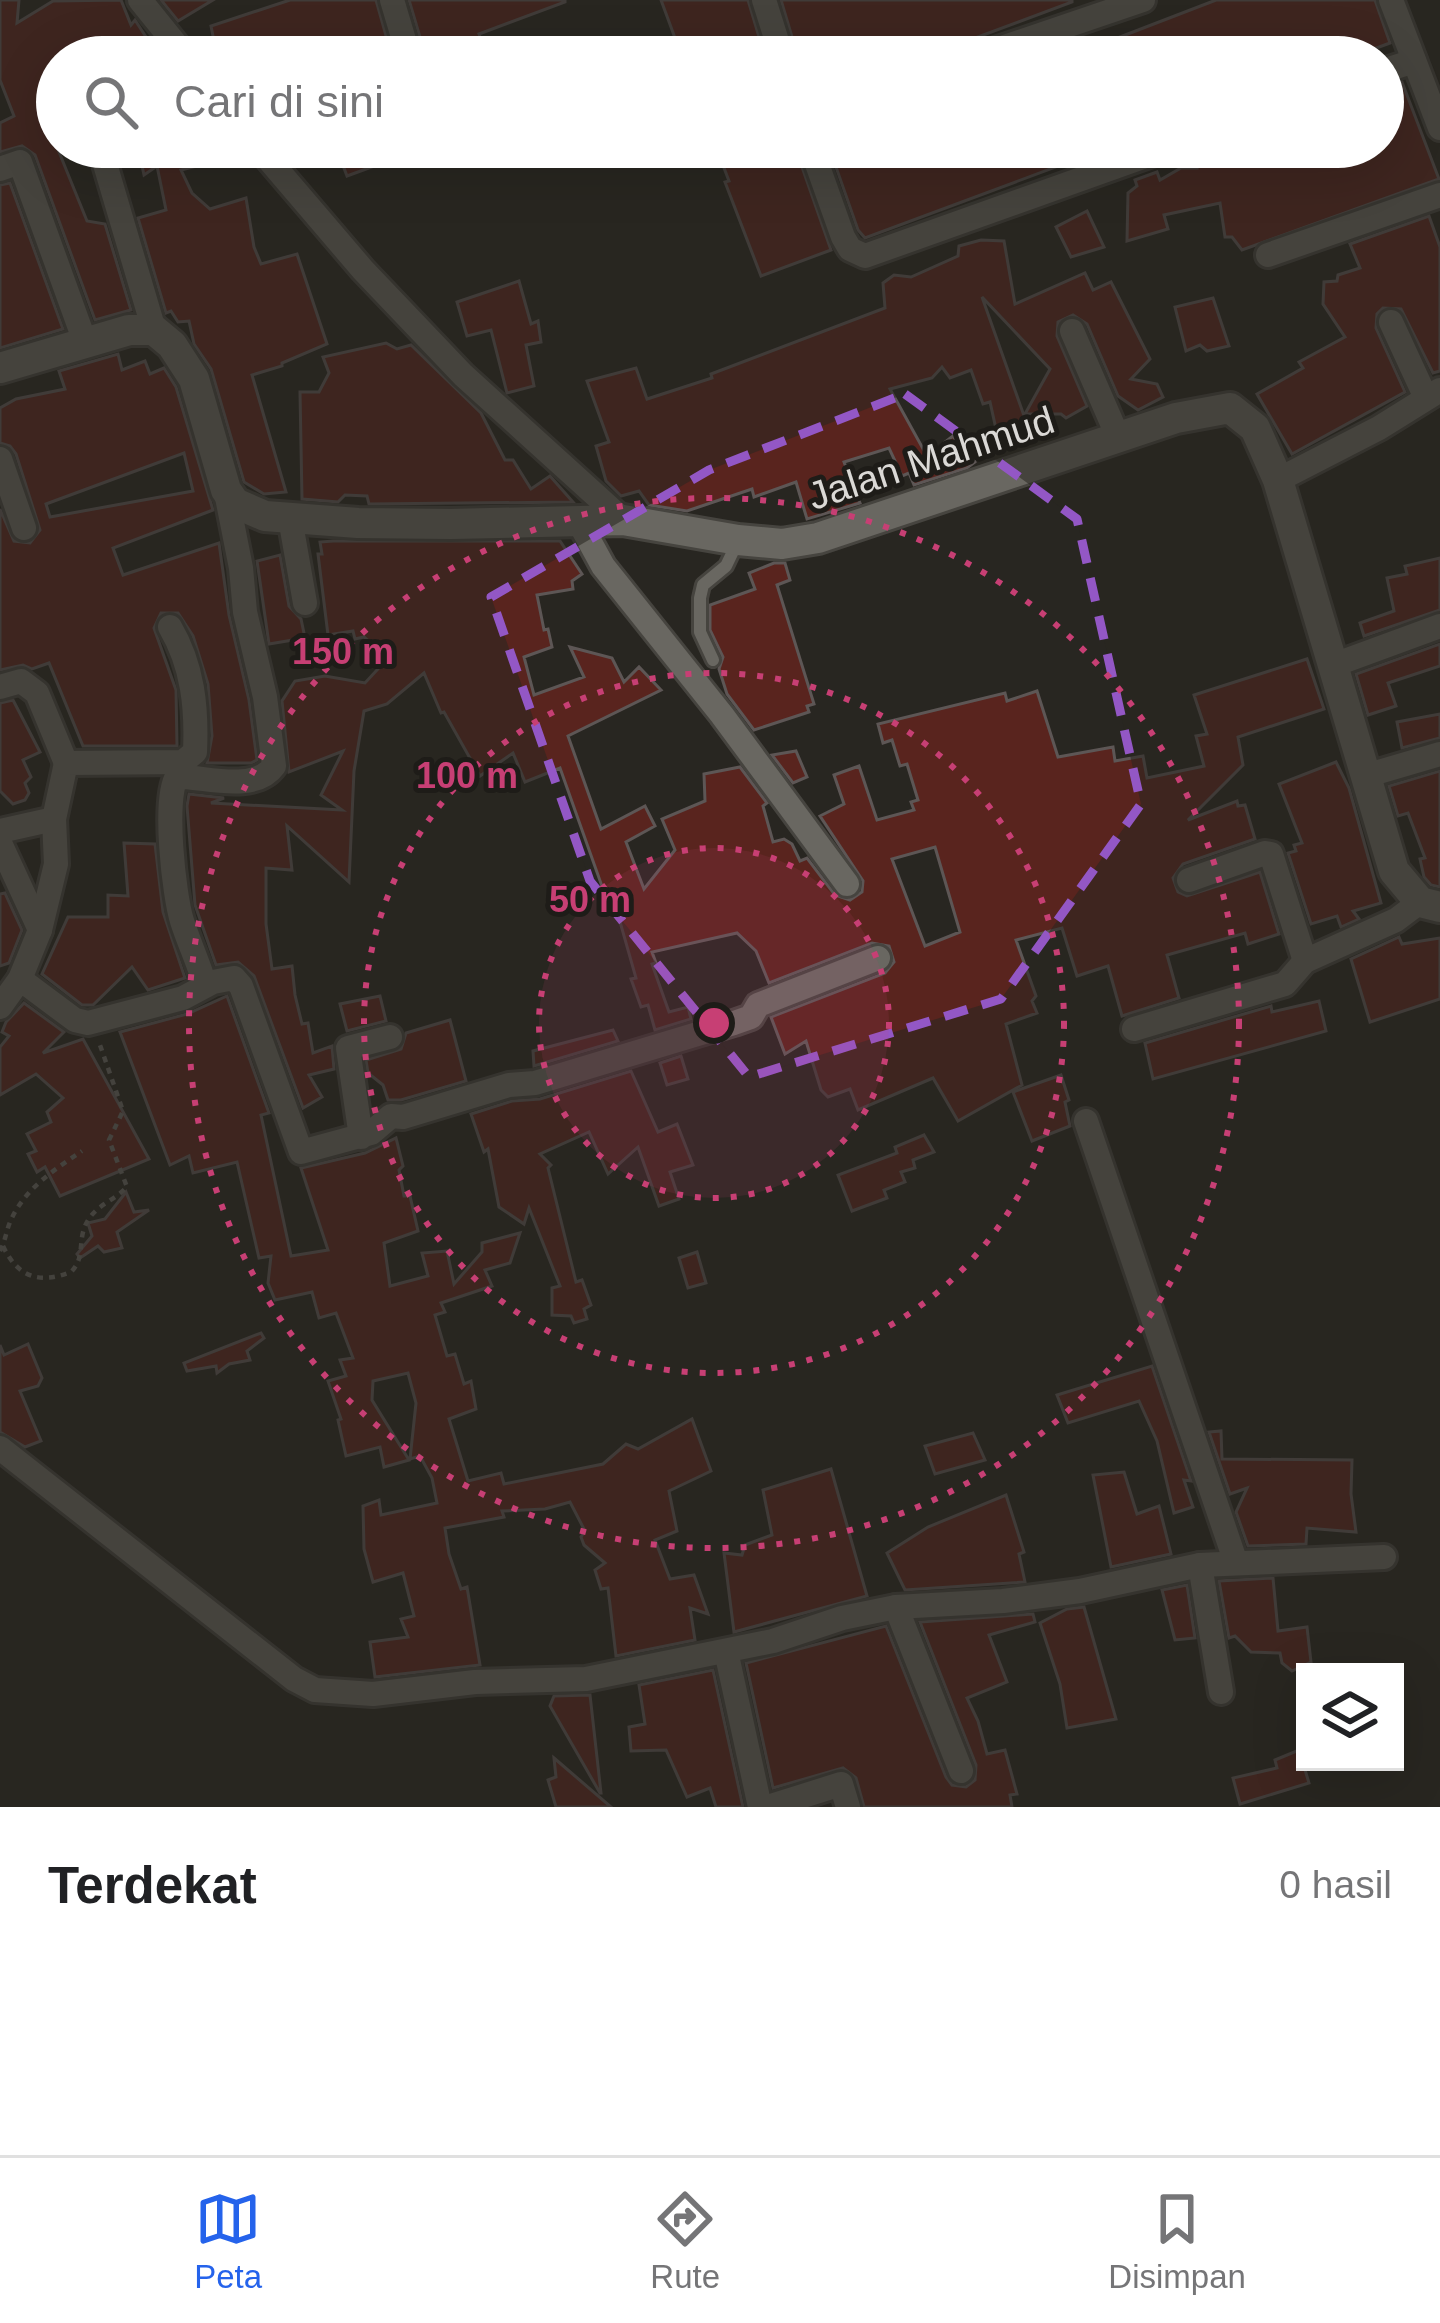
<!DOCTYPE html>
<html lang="id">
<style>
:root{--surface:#fff;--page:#f6f6f6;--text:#202124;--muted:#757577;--line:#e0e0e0;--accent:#2563eb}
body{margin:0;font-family:Arial,sans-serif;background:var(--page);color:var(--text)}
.controls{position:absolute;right:36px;bottom:36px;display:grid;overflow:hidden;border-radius:0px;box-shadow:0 12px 48px #0002}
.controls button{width:108px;height:108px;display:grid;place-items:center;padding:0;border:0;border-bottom:3px solid var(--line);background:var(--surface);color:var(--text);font:60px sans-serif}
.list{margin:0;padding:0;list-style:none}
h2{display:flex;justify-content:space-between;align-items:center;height:156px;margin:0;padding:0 48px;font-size:51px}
h2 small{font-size:39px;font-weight:400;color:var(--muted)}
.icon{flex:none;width:66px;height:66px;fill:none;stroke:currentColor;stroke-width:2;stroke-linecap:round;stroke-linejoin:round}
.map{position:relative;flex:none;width:1440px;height:1807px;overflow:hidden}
.search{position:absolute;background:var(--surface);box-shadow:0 12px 48px #0002;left:36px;right:36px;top:36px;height:132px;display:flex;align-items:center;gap:30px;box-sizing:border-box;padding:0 42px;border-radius:66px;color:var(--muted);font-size:45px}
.sheet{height:348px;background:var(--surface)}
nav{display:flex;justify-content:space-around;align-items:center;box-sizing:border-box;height:168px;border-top:3px solid var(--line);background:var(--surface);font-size:33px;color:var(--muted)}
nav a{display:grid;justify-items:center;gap:6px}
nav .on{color:var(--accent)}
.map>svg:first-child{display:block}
</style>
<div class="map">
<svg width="1440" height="1807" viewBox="0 0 1440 1807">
<rect width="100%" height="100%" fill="#282621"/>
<g fill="#59241e" stroke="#5d5655" stroke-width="3" fill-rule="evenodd">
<path d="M 0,0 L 19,0 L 17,23 L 53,1 L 121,0 L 131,25 L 135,20 L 159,57 L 57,57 L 57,73 L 43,77 L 57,116 L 57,147 L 87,221 L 105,224 L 131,310 L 95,320 L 35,155 L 22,146 L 0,152 L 0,123 L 14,116 L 0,80 Z"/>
<path d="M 161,0 L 213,0 L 178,21 Z"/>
<path d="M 290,0 L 376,0 L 392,57 L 248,57 L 252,39 L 226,47 L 215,46 L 211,26 Z"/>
<path d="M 409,0 L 565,0 L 565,2 L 479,34 L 487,57 L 437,57 L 436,50 L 425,54 Z"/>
<path d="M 661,0 L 748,0 L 765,57 L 682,57 Z"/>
<path d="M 781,0 L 1072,0 L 1072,2 L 924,57 L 798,57 Z"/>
<path d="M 1216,0 L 1375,0 L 1390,43 L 1352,57 L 1068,57 Z"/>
<path d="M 1402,82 L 1439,179 L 1242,250 L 1232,237 L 1225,237 L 1220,203 L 1164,215 L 1168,229 L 1127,241 L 1128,193 L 1137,186 L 1135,180 L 1157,172 L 1160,180 L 1181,168 L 1197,168 L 1196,152 L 1208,147 L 1383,147 L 1383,87 Z"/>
<path d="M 138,147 L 242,147 L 244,154 L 181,170 L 192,193 L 210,209 L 246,198 L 254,247 L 261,264 L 297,254 L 327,344 L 282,363 L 282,366 L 252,375 L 286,492 L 264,494 L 244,482 L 211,369 L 194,344 L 189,321 L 178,322 L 171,311 L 166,313 L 138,218 L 166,210 L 157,166 L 144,175 Z"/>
<path d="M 336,147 L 421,147 L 421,149 L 347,176 Z"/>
<path d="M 716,147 L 795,147 L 831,250 L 761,276 L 725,182 L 729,181 Z"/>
<path d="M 829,147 L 1104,147 L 1104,149 L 865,238 L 858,230 Z"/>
<path d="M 10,183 L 63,329 L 0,348 L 0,185 Z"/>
<path d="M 1087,211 L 1104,247 L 1071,257 L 1056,227 Z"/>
<path d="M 1429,216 L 1440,247 L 1440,371 L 1433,373 L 1401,309 L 1383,308 L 1377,314 L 1376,328 L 1405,392 L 1292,454 L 1257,394 L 1303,368 L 1299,362 L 1345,337 L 1323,304 L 1324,282 L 1337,281 L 1338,275 L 1360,268 L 1350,244 Z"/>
<path d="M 981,240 L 1004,241 L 1015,304 L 1085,273 L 1093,290 L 1111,282 L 1150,359 L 1131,379 L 1157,384 L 1163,397 L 1138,410 L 1118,396 L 1087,324 L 1073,315 L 1058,322 L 1057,336 L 1087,406 L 1066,418 L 1061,414 L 1025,414 L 1050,369 L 982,297 L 1028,427 L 998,438 L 990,402 L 983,404 L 971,370 L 950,378 L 942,367 L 932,378 L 890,389 L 927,456 L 953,436 L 960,447 L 970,446 L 975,462 L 967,468 L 914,485 L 909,473 L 902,476 L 889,448 L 844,462 L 860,503 L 807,519 L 796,482 L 754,497 L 752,489 L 687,511 L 649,505 L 639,491 L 621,496 L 606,481 L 596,446 L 609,442 L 587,381 L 636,368 L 647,399 L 712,378 L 711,374 L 885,308 L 883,283 L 894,275 L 911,277 L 958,256 L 959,246 Z"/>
<path d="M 519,281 L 531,324 L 538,321 L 541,342 L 526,345 L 534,386 L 507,393 L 491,330 L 467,336 L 457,302 Z"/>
<path d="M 1213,298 L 1229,346 L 1207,351 L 1200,345 L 1186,351 L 1175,307 Z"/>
<path d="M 386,343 L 397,349 L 411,345 L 481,413 L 505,460 L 513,460 L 531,489 L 550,476 L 573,502 L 369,504 L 367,496 L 345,495 L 338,502 L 302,499 L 300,392 L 319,392 L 329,373 L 323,357 Z"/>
<path d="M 118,354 L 122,370 L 145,361 L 150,374 L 164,368 L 176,387 L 213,510 L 113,548 L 123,575 L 219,543 L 229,615 L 249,700 L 257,760 L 251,763 L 207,763 L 212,736 L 208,684 L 193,636 L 178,613 L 161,613 L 154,628 L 176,690 L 177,746 L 83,746 L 49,663 L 32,669 L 23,665 L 0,670 L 0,509 L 14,541 L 30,543 L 40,530 L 16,454 L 10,446 L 0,443 L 0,408 L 16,399 L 65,389 L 59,371 ZM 184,453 L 193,491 L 50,517 L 46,504 Z"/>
<path d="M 333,541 L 560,541 L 582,574 L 572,581 L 573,589 L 537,595 L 544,630 L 548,629 L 552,647 L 524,657 L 534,695 L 584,677 L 570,647 L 612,658 L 624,682 L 639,667 L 661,690 L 568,736 L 601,829 L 645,806 L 655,826 L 626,842 L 644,889 L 675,850 L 662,819 L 705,801 L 704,774 L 740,767 L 767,803 L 763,806 L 773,842 L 784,839 L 792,844 L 800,861 L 807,858 L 835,895 L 850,900 L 862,892 L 863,881 L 820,816 L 844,804 L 834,775 L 859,766 L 877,820 L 914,810 L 911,802 L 918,800 L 907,764 L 900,766 L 892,740 L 883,743 L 878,724 L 1005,693 L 1007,701 L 1037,691 L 1058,757 L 1113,747 L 1115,761 L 1143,756 L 1147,778 L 1204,766 L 1196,736 L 1207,734 L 1194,695 L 1307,659 L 1324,709 L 1238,737 L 1243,765 L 1188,820 L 1237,801 L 1238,806 L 1245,805 L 1255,839 L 1183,864 L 1173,878 L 1178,892 L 1187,896 L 1260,872 L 1279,934 L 1248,944 L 1245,933 L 1167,955 L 1179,998 L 1122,1016 L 1108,966 L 1077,976 L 1062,928 L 1016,940 L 1036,996 L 1032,1001 L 1037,1013 L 1006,1024 L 1022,1085 L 958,1121 L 933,1078 L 858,1110 L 850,1089 L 828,1097 L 821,1090 L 806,1041 L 785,1054 L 771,1017 L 885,973 L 894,962 L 889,946 L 872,943 L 769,983 L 756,951 L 737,933 L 652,952 L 656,963 L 652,964 L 669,1012 L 688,1007 L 691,1019 L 655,1030 L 648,1005 L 641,1007 L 631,979 L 636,978 L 611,890 L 604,892 L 560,768 L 525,782 L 513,753 L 480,776 L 444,712 L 441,713 L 424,673 L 387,704 L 364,711 L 354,771 L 349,882 L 287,826 L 292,870 L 266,868 L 266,924 L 272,969 L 292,966 L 295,995 L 302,1024 L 308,1023 L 313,1053 L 332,1046 L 334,1069 L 309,1075 L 322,1097 L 303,1108 L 254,976 L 238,962 L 216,965 L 195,905 L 187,806 L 189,794 L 224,798 L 211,803 L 342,810 L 321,795 L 343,751 L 289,772 L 282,701 L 295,681 L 325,676 L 365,683 L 388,658 L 364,637 L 355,639 L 353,631 L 328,635 L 318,554 L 322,554 L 320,542 ZM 935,847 L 960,932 L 925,946 L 892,859 Z"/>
<path d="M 280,555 L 289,606 L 301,619 L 305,638 L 269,644 L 257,561 Z"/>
<path d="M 1440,558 L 1440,610 L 1364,636 L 1360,623 L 1394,611 L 1387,578 L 1407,574 L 1405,566 Z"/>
<path d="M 774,563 L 785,563 L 790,580 L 777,585 L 814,704 L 807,706 L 809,712 L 754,730 L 727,694 L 719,669 L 723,657 L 710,630 L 710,605 L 755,589 L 749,573 Z"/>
<path d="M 1440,644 L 1440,666 L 1388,683 L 1396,706 L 1368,715 L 1356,674 Z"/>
<path d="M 13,700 L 40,752 L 23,760 L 31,777 L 25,783 L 29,793 L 25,800 L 13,804 L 0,791 L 0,703 Z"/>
<path d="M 1440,714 L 1440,738 L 1402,748 L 1397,722 Z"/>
<path d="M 796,751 L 807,777 L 793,783 L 772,755 Z"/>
<path d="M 1336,762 L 1349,788 L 1381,903 L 1353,911 L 1359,919 L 1341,927 L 1337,916 L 1311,924 L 1288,853 L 1296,851 L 1294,845 L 1302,843 L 1279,784 Z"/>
<path d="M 1440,771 L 1440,887 L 1431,885 L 1424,877 L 1420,859 L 1425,858 L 1408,813 L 1398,816 L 1389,786 Z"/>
<path d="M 124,843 L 155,844 L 163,912 L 185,978 L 148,990 L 132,967 L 93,1005 L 82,1005 L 42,974 L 68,917 L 108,917 L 108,895 L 128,896 Z"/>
<path d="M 5,893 L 22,930 L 9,963 L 0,966 L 0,894 Z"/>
<path d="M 1399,937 L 1402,944 L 1440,938 L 1440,999 L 1370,1022 L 1351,959 Z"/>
<path d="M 227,996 L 269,1113 L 261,1115 L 291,1256 L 328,1250 L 301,1168 L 365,1153 L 396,1138 L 403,1166 L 399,1170 L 404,1196 L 410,1196 L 418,1231 L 384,1243 L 390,1286 L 428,1276 L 422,1253 L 447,1251 L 454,1284 L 482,1252 L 482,1243 L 520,1233 L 510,1263 L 485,1270 L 492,1286 L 441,1303 L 445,1312 L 435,1315 L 447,1356 L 455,1354 L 464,1384 L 471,1381 L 476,1409 L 449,1419 L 468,1481 L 501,1473 L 504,1484 L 603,1464 L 626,1444 L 638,1449 L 692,1419 L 711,1471 L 669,1491 L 677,1531 L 655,1540 L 670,1579 L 694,1575 L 708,1614 L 690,1608 L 695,1640 L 616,1656 L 608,1588 L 601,1589 L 595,1570 L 605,1563 L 584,1545 L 581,1537 L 585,1531 L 570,1502 L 545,1509 L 502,1511 L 504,1517 L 445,1528 L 449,1554 L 461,1589 L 467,1587 L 480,1665 L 375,1677 L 370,1642 L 408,1637 L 401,1619 L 414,1616 L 403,1573 L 373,1582 L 364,1549 L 363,1506 L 379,1500 L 381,1515 L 437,1503 L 432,1478 L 420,1456 L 410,1459 L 416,1403 L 408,1373 L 373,1381 L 372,1400 L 409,1460 L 384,1467 L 380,1447 L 346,1456 L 338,1420 L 341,1419 L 328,1381 L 346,1376 L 340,1360 L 353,1358 L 336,1313 L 319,1318 L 312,1292 L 275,1300 L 268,1283 L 271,1256 L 259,1258 L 237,1162 L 193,1173 L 189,1156 L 170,1165 L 120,1032 L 187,1014 Z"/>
<path d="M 380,996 L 386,1021 L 347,1031 L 340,1004 Z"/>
<path d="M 1319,1001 L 1326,1031 L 1153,1079 L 1145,1043 L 1271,1006 L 1272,1012 Z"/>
<path d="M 24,1003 L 64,1032 L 43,1053 L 83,1039 L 149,1159 L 60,1196 L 45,1167 L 37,1172 L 28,1154 L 36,1151 L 27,1134 L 51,1122 L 47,1112 L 63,1098 L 36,1074 L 0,1095 L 0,1047 L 9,1036 L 2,1032 L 6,1022 Z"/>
<path d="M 450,1020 L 466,1081 L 401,1100 L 388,1100 L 383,1085 L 368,1073 L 366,1060 L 401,1049 L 406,1033 Z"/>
<path d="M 613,1030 L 618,1041 L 534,1066 L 533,1051 Z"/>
<path d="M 681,1056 L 688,1079 L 667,1085 L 660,1063 Z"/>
<path d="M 631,1071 L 658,1132 L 677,1124 L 693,1165 L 670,1172 L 679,1199 L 659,1206 L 638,1147 L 608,1174 L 589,1132 L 540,1154 L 551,1165 L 548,1168 L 576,1282 L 582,1280 L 591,1305 L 584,1309 L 587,1319 L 574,1323 L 571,1316 L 552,1315 L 552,1288 L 560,1286 L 529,1208 L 524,1224 L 499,1207 L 488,1149 L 484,1152 L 471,1114 L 512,1101 L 540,1099 Z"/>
<path d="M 1061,1075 L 1069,1100 L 1065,1102 L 1070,1126 L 1032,1141 L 1013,1092 Z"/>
<path d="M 924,1135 L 934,1152 L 913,1160 L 915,1168 L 901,1172 L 905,1182 L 884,1190 L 887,1198 L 852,1211 L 838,1175 L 897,1153 L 895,1147 Z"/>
<path d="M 126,1192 L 134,1212 L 149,1210 L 117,1232 L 122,1248 L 104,1252 L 98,1246 L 80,1258 L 77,1254 L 92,1236 L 88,1223 L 105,1219 Z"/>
<path d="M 697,1252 L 706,1283 L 688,1288 L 679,1258 Z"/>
<path d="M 261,1333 L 264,1338 L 247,1351 L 250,1360 L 229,1364 L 217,1373 L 216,1366 L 187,1371 L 184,1363 Z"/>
<path d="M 28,1344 L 42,1378 L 38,1386 L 20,1391 L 41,1441 L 25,1447 L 0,1432 L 0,1345 L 4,1355 Z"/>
<path d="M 1152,1366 L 1191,1481 L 1184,1480 L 1193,1507 L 1174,1513 L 1157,1441 L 1139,1401 L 1068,1423 L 1057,1395 Z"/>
<path d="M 1221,1431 L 1222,1459 L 1352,1460 L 1351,1494 L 1356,1532 L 1307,1528 L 1306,1544 L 1248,1546 L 1236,1512 L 1247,1488 L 1230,1494 L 1209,1432 Z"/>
<path d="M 973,1433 L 985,1460 L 935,1474 L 925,1446 Z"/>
<path d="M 831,1469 L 867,1596 L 734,1632 L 724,1553 L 742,1555 L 745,1545 L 772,1535 L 763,1490 Z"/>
<path d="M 1124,1472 L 1137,1514 L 1159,1506 L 1171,1554 L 1111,1567 L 1093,1475 Z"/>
<path d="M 1006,1495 L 1024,1552 L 1019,1554 L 1025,1582 L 905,1590 L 887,1553 L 928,1527 Z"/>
<path d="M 1273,1578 L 1278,1631 L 1307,1627 L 1311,1662 L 1292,1671 L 1282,1663 L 1280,1653 L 1251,1652 L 1235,1636 L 1229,1638 L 1219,1581 Z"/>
<path d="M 1187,1585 L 1195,1638 L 1175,1640 L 1162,1590 Z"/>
<path d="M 1084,1607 L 1116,1719 L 1067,1728 L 1060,1684 L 1040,1623 L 1067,1609 Z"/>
<path d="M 1033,1614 L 1035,1622 L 989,1635 L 1007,1682 L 967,1698 L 978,1721 L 987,1754 L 1005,1750 L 1017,1794 L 1010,1795 L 1012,1807 L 864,1807 L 856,1778 L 843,1768 L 773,1788 L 746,1663 L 886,1626 L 946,1777 L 952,1785 L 966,1787 L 975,1780 L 976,1765 L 920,1622 Z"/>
<path d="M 713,1670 L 743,1807 L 716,1807 L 710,1788 L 687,1797 L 666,1750 L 631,1751 L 629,1727 L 645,1724 L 639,1685 Z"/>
<path d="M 590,1695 L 601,1793 L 600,1793 L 550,1706 L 554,1696 Z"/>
<path d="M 1299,1750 L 1309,1783 L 1240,1804 L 1233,1778 L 1277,1768 L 1275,1760 Z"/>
<path d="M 554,1758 L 611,1807 L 556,1807 L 548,1780 L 556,1777 Z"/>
</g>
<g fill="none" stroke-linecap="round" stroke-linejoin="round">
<g stroke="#46443f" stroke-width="18">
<path id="service" d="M 713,660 L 700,632 L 700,598 L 703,585 L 726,566 L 738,541"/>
</g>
<g stroke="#46443f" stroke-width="30">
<g id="minor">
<path d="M 140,0 L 186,57"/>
<path d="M 392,0 L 409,57"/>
<path d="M 764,0 L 782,57"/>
<path d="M 1391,0 L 1440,128"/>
<path d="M 975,57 L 1143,0"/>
<path d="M 1383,71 L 1414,61"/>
<path d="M 100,147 L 154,330"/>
<path d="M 258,147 L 363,270 L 463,375 L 623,520"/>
<path d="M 811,147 L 843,237 L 850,249 L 865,256 L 1171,147"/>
<path d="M 0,169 L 20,162 L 85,342"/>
<path d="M 1268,255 L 1440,195"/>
<path d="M 1391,322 L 1426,398"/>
<path d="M 1072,331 L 1118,437"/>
<path d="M 0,459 L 24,528"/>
<path d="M 1278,480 L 1379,428 L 1440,390"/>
<path d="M 290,518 L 305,603"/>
<path d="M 579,522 L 603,566 L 722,715 L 847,884"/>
<path d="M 1331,666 L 1440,626"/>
<path d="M 0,687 L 21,681 L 37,693 L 66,763"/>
<path d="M 1365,776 L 1440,754"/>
<path d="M 0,831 L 54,819"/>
<path d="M 0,843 L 40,930"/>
<path d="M 1189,880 L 1265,853 L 1271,854 L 1305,961"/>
<path d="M 20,979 L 75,1020 L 88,1023 L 183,998 L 213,982 L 234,978 L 241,986 L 301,1152 L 371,1133 L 391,1116 L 403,1117 L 509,1085 L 535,1083 L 734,1023 L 751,1017 L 758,1005 L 878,958"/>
<path d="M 205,985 C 199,964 189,943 182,921 C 174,896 163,797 177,777 L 185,777 C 212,779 256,791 274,766 L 265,697 L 245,612 L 241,568 L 225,487"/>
<path d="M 0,1007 L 20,979 L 40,930 L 56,864 L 54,819 L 66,763 L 183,762 L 195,752 C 197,708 193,666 170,627"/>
<path d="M 1134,1029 L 1285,984 L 1305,961 L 1396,920 L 1420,902"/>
<path d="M 1086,1121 L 1236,1563"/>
<path d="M 361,1137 L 348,1048 L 390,1037"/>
<path d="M 0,1448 L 294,1679 L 315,1690 L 373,1694 L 475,1682 L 586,1679 L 773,1641 L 842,1618 L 896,1607 L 1003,1601 L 1080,1591 L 1200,1565 L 1384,1557"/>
<path d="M 1200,1565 L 1221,1692"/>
<path d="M 896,1607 L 961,1771"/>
<path d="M 726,1651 L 760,1807"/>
<path d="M 768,1807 L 841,1784 L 848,1807"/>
</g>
</g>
<g stroke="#46443f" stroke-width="36">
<path id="tertiary" d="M 0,368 L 129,330 L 154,330 L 172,345 L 194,379 L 226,490 L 235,503 L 265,516 L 358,523 L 451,524 L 623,520 L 738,540 L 782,544 L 818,538 L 1176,418 L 1230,408 L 1255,428 L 1278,480 L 1394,871 L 1420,902 L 1440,907"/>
</g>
<g stroke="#666460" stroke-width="4.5" stroke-dasharray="6 6" stroke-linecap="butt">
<path d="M 3,1246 C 18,1278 40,1284 71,1272 C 85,1258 78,1243 85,1226 C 94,1205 113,1202 127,1187 L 109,1140 L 123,1111 L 100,1045"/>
<path d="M 0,1251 C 5,1242 6,1232 10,1222 C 24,1189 54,1170 82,1151"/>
</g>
<use href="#service" stroke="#696761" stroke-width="12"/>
<use href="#minor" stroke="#696761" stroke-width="24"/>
<use href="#tertiary" stroke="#696761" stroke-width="30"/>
</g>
<path d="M0 0H1440V1807H0ZM 905,394 L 1077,519 L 1141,804 L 1001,999 L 749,1077 L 590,881 L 491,597 L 709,470 Z" fill="#282621" fill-opacity=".55" fill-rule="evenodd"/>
<path fill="none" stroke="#9357c5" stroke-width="9" stroke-dasharray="24 15" stroke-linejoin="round" d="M 905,394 L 1077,519 L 1141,804 L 1001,999 L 749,1077 L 590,881 L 491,597 L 709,470 Z"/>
<circle cx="714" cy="1023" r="175" fill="#c73f74" fill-opacity=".12"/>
<g fill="none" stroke="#c73f74" stroke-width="6" stroke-dasharray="6 12">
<circle cx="714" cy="1023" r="175"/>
<circle cx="714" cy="1023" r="350"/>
<circle cx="714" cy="1023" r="525"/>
</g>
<g text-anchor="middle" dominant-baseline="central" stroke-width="10" stroke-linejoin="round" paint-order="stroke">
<g font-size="39" fill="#dbd9d6" stroke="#1e1c18">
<text transform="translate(931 458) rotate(-18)">Jalan Mahmud</text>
</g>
</g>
<circle cx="714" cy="1023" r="18" fill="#c73f74" stroke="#1e1c18" stroke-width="6"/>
<g font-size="36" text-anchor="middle" font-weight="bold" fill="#c73f74" stroke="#1e1c18" stroke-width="10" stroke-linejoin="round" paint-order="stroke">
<text x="343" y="664">150 m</text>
<text x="467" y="788">100 m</text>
<text x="590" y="912">50 m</text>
</g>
</svg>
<div class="controls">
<button><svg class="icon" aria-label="layers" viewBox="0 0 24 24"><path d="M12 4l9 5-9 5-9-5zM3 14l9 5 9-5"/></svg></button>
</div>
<div class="search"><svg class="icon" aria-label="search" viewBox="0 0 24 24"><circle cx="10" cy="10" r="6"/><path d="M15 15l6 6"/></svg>Cari di sini</div>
</div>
<section class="sheet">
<h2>Terdekat<small>0 hasil</small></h2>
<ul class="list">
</ul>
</section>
<nav>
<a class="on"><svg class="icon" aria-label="map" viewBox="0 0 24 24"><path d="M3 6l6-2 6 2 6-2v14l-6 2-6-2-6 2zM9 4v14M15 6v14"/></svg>Peta</a>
<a><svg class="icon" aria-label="directions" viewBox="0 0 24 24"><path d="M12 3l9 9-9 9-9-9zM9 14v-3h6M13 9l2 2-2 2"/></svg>Rute</a>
<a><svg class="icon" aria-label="saved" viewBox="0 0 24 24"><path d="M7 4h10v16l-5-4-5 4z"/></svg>Disimpan</a>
</nav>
